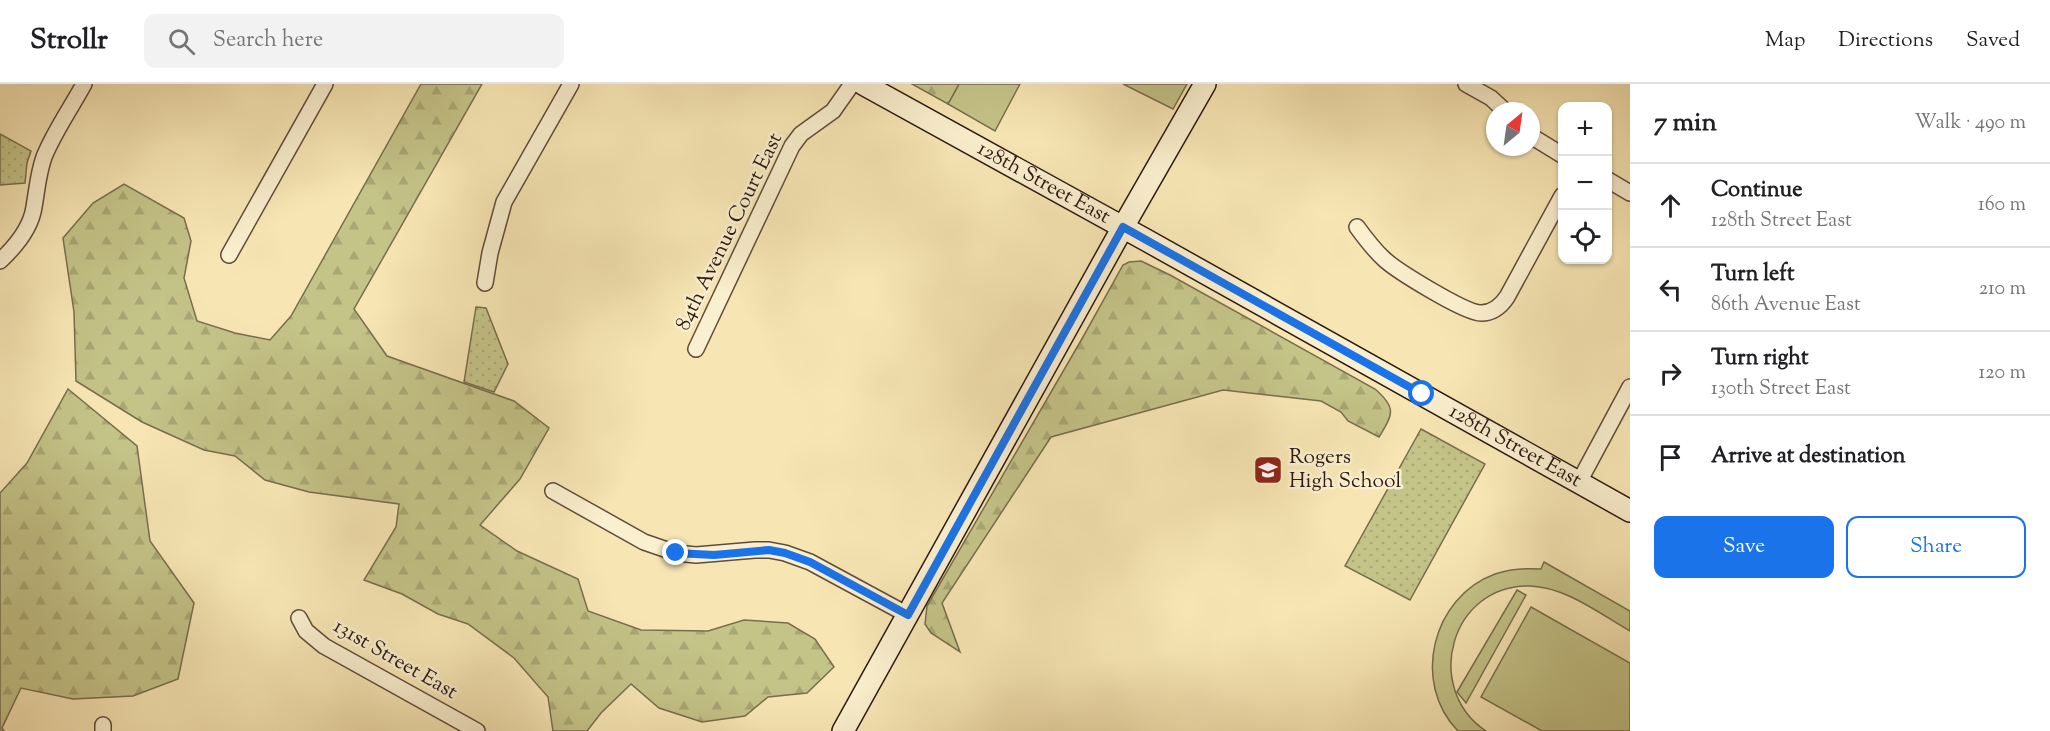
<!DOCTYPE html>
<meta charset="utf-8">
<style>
:root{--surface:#fff;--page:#f2f2f2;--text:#202124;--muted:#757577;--line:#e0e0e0;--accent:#1a73e8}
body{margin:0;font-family:"Sorts Mill Goudy",serif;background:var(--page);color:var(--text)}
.controls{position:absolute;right:18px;top:18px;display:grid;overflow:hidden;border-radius:12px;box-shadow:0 2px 4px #0004}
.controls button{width:54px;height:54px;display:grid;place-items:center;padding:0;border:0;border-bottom:2px solid var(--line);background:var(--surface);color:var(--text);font:30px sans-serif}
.compass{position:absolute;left:1486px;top:18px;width:54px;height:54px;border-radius:50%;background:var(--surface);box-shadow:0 2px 4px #0004;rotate:29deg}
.stop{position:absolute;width:18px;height:18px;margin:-14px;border:4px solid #1a73e8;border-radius:50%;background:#fff}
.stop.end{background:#1a73e8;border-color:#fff;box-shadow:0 2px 6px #0008}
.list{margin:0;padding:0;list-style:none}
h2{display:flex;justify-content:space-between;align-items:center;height:78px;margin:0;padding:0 24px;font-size:26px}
h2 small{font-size:20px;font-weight:400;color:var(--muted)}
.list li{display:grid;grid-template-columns:39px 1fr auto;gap:18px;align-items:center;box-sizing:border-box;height:84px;padding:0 24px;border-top:2px solid var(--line)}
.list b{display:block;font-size:22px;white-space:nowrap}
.list p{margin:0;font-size:20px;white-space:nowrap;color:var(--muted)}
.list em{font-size:20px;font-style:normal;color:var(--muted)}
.actions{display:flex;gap:12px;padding:18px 24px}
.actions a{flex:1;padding:14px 0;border:2px solid var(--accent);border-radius:12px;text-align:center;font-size:21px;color:var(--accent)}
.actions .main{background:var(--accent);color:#fff}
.icon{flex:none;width:33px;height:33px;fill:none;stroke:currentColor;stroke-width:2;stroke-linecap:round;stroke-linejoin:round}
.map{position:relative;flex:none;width:1630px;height:647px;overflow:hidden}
header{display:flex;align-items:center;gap:36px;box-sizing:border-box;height:84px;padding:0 30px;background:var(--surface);border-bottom:2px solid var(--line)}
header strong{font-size:28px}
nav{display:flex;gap:33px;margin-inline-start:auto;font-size:21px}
.search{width:420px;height:54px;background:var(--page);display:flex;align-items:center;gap:15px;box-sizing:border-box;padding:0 21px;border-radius:12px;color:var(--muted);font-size:22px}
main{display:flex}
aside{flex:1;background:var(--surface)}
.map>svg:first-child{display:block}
</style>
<header>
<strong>Strollr</strong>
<div class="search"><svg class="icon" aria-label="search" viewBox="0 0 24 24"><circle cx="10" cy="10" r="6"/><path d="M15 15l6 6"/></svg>Search here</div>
<nav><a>Map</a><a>Directions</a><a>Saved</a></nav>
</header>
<main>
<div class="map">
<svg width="1630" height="647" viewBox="0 0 1630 647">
<defs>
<pattern id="forest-firs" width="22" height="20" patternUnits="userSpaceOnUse" patternTransform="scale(1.5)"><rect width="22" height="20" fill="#c4c388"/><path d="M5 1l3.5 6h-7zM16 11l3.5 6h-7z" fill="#a9a774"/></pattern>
<pattern id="park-dots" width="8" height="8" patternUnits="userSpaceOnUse" patternTransform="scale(1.5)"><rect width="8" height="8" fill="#c4c388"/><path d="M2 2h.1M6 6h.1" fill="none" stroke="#a9a774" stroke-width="1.8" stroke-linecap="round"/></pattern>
</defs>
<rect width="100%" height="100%" fill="#f7e6b4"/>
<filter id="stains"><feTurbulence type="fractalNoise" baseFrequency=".00333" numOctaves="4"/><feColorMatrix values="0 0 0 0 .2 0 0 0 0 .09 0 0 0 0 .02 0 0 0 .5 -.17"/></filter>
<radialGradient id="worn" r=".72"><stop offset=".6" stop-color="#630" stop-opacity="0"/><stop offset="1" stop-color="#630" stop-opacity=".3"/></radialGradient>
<g fill="#c4c388" stroke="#786e4d" stroke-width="1.5">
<path d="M 959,0 L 1020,0 L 995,47 L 948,20 Z"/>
<path d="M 1123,0 L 1187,0 L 1173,25 Z"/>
<path d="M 1544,478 L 1630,527 L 1630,547 C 1600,530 1566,503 1530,502 C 1451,500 1422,604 1486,647 L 1458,647 C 1411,599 1432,513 1495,490 C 1510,485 1525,484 1541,485 Z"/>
<path d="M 1517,506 L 1526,511 L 1466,619 L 1457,608 Z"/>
<path d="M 1531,523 L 1630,579 L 1630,647 L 1542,647 L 1481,613 Z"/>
</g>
<g fill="url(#forest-firs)" stroke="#786e4d" stroke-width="1.5">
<path d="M 421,0 L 482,0 L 354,225 L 387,272 L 514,317 L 549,344 L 520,395 L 480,441 L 517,467 L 578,495 L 588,527 L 641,546 L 708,547 L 744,536 L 788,539 L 815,555 L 834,583 L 807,609 L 768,613 L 745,632 L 702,638 L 659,624 L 631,600 L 601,629 L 587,647 L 553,647 L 548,613 L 514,574 L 468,540 L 438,530 L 402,510 L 364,496 L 396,443 L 399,420 L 309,408 L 265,396 L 235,372 L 204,366 L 142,338 L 76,297 L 74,228 L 63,154 L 93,119 L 124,100 L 184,134 L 191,157 L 184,194 L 197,237 L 235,249 L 270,256 L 291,232 Z"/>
<path d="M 912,0 L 959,0 L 948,20 Z"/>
<path d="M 1141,177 L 1170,191 L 1375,305 C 1397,324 1393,330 1379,353 L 1348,337 L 1341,328 L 1321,317 L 1223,306 L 1051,353 L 942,519 L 960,568 L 931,549 L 925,540 L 927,522 L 1083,253 L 1123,181 L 1129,178 Z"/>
<path d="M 68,305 L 137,362 L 150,457 L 194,519 L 178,595 L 133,612 L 73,615 L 21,604 L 2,644 L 4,647 L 0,647 L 0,409 L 27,379 Z"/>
</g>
<g fill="url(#park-dots)" stroke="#786e4d" stroke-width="1.5">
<path d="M 0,50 L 31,67 L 27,79 L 25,99 L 0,101 Z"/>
<path d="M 476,223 L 486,224 L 508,280 L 494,308 L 464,298 Z"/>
<path d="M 1421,345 L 1485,380 L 1410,516 L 1345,482 Z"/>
</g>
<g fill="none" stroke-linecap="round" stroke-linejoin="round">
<g stroke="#604c3a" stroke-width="18">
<g id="street">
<path d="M 1466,0 L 1491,14 L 1505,27"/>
<path d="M 1531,52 L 1562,71"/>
<path d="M 1608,96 L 1630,109"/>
<path d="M 1357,143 C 1365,154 1373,165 1384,175 C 1397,187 1465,229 1481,229 C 1493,229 1501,222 1507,213 L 1562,112"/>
<path d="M 229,171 L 325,0"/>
<path d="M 0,177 C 15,163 31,144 34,123 C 37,106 38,90 44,73 C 54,48 71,24 84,0"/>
<path d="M 485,199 L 490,169 L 504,118 L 571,0"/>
<path d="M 696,265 L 792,62 L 801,50 L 833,27 L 852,0"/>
<path d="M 1579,398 L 1630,303"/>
<path d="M 553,407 L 644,458 L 676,469 L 696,471 L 755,466 L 769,466 L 785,469 L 810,478 L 908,531"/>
<path d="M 299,534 L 306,547 L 324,562 L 477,647"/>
<path d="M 103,647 L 103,641"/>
</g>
</g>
<g stroke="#2d1912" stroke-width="24">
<g id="secondary">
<path id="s1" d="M 863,0 L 1146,156 L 1630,427"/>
<path d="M 843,647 L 1123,143 L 1205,0"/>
</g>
</g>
<use href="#street" stroke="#faefce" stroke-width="15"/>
<use href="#secondary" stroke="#faefce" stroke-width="21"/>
</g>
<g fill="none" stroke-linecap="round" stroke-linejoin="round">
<path stroke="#1a73e8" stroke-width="8" d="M 676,469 L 714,471 L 769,466 L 785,469 L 810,478 L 908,531 L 1123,143 L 1422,310"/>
</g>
<defs>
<g id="school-square" transform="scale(1.5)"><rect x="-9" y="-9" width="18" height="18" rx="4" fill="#8f2418" stroke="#faefce"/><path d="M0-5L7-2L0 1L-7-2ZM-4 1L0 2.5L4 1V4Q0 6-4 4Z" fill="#fff"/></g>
</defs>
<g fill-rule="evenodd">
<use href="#school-square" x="1268" y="386"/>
</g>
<g text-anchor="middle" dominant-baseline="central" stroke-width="5" stroke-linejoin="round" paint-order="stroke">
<g font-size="21" fill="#2d1912" stroke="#faefce">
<text stroke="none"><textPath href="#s1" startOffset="206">128th Street East</textPath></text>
<text transform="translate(730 148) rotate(-64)">84th Avenue Court East</text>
<text stroke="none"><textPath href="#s1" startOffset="746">128th Street East</textPath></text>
<text transform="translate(395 576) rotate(30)">131st Street East</text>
</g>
<g font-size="21" fill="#2d1912" stroke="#faefce" text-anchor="start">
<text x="1289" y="374">Rogers<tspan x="1289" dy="24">High School</tspan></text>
</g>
</g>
<rect width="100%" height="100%" filter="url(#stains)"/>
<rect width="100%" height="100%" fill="url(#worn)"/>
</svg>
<div class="controls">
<button>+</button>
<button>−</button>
<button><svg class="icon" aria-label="locate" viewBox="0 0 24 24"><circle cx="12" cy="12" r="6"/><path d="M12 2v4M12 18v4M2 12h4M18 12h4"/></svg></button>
</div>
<svg class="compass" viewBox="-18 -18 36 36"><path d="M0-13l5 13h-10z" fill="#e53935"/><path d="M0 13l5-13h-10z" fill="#757577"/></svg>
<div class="stop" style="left:1422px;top:310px"></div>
<div class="stop end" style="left:676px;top:469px"></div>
</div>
<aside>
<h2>7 min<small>Walk · 490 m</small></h2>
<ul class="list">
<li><svg class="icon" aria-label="ahead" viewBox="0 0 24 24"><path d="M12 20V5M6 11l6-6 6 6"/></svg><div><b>Continue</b><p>128th Street East</p></div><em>160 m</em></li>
<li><svg class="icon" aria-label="left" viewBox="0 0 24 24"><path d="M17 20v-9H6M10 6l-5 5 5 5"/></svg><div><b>Turn left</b><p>86th Avenue East</p></div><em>210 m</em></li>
<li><svg class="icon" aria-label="right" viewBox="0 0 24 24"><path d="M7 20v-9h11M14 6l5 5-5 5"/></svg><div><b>Turn right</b><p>130th Street East</p></div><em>120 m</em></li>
<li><svg class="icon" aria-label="arrive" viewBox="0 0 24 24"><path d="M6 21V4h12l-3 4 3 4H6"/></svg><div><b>Arrive at destination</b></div></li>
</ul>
<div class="actions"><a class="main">Save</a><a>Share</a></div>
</aside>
</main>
